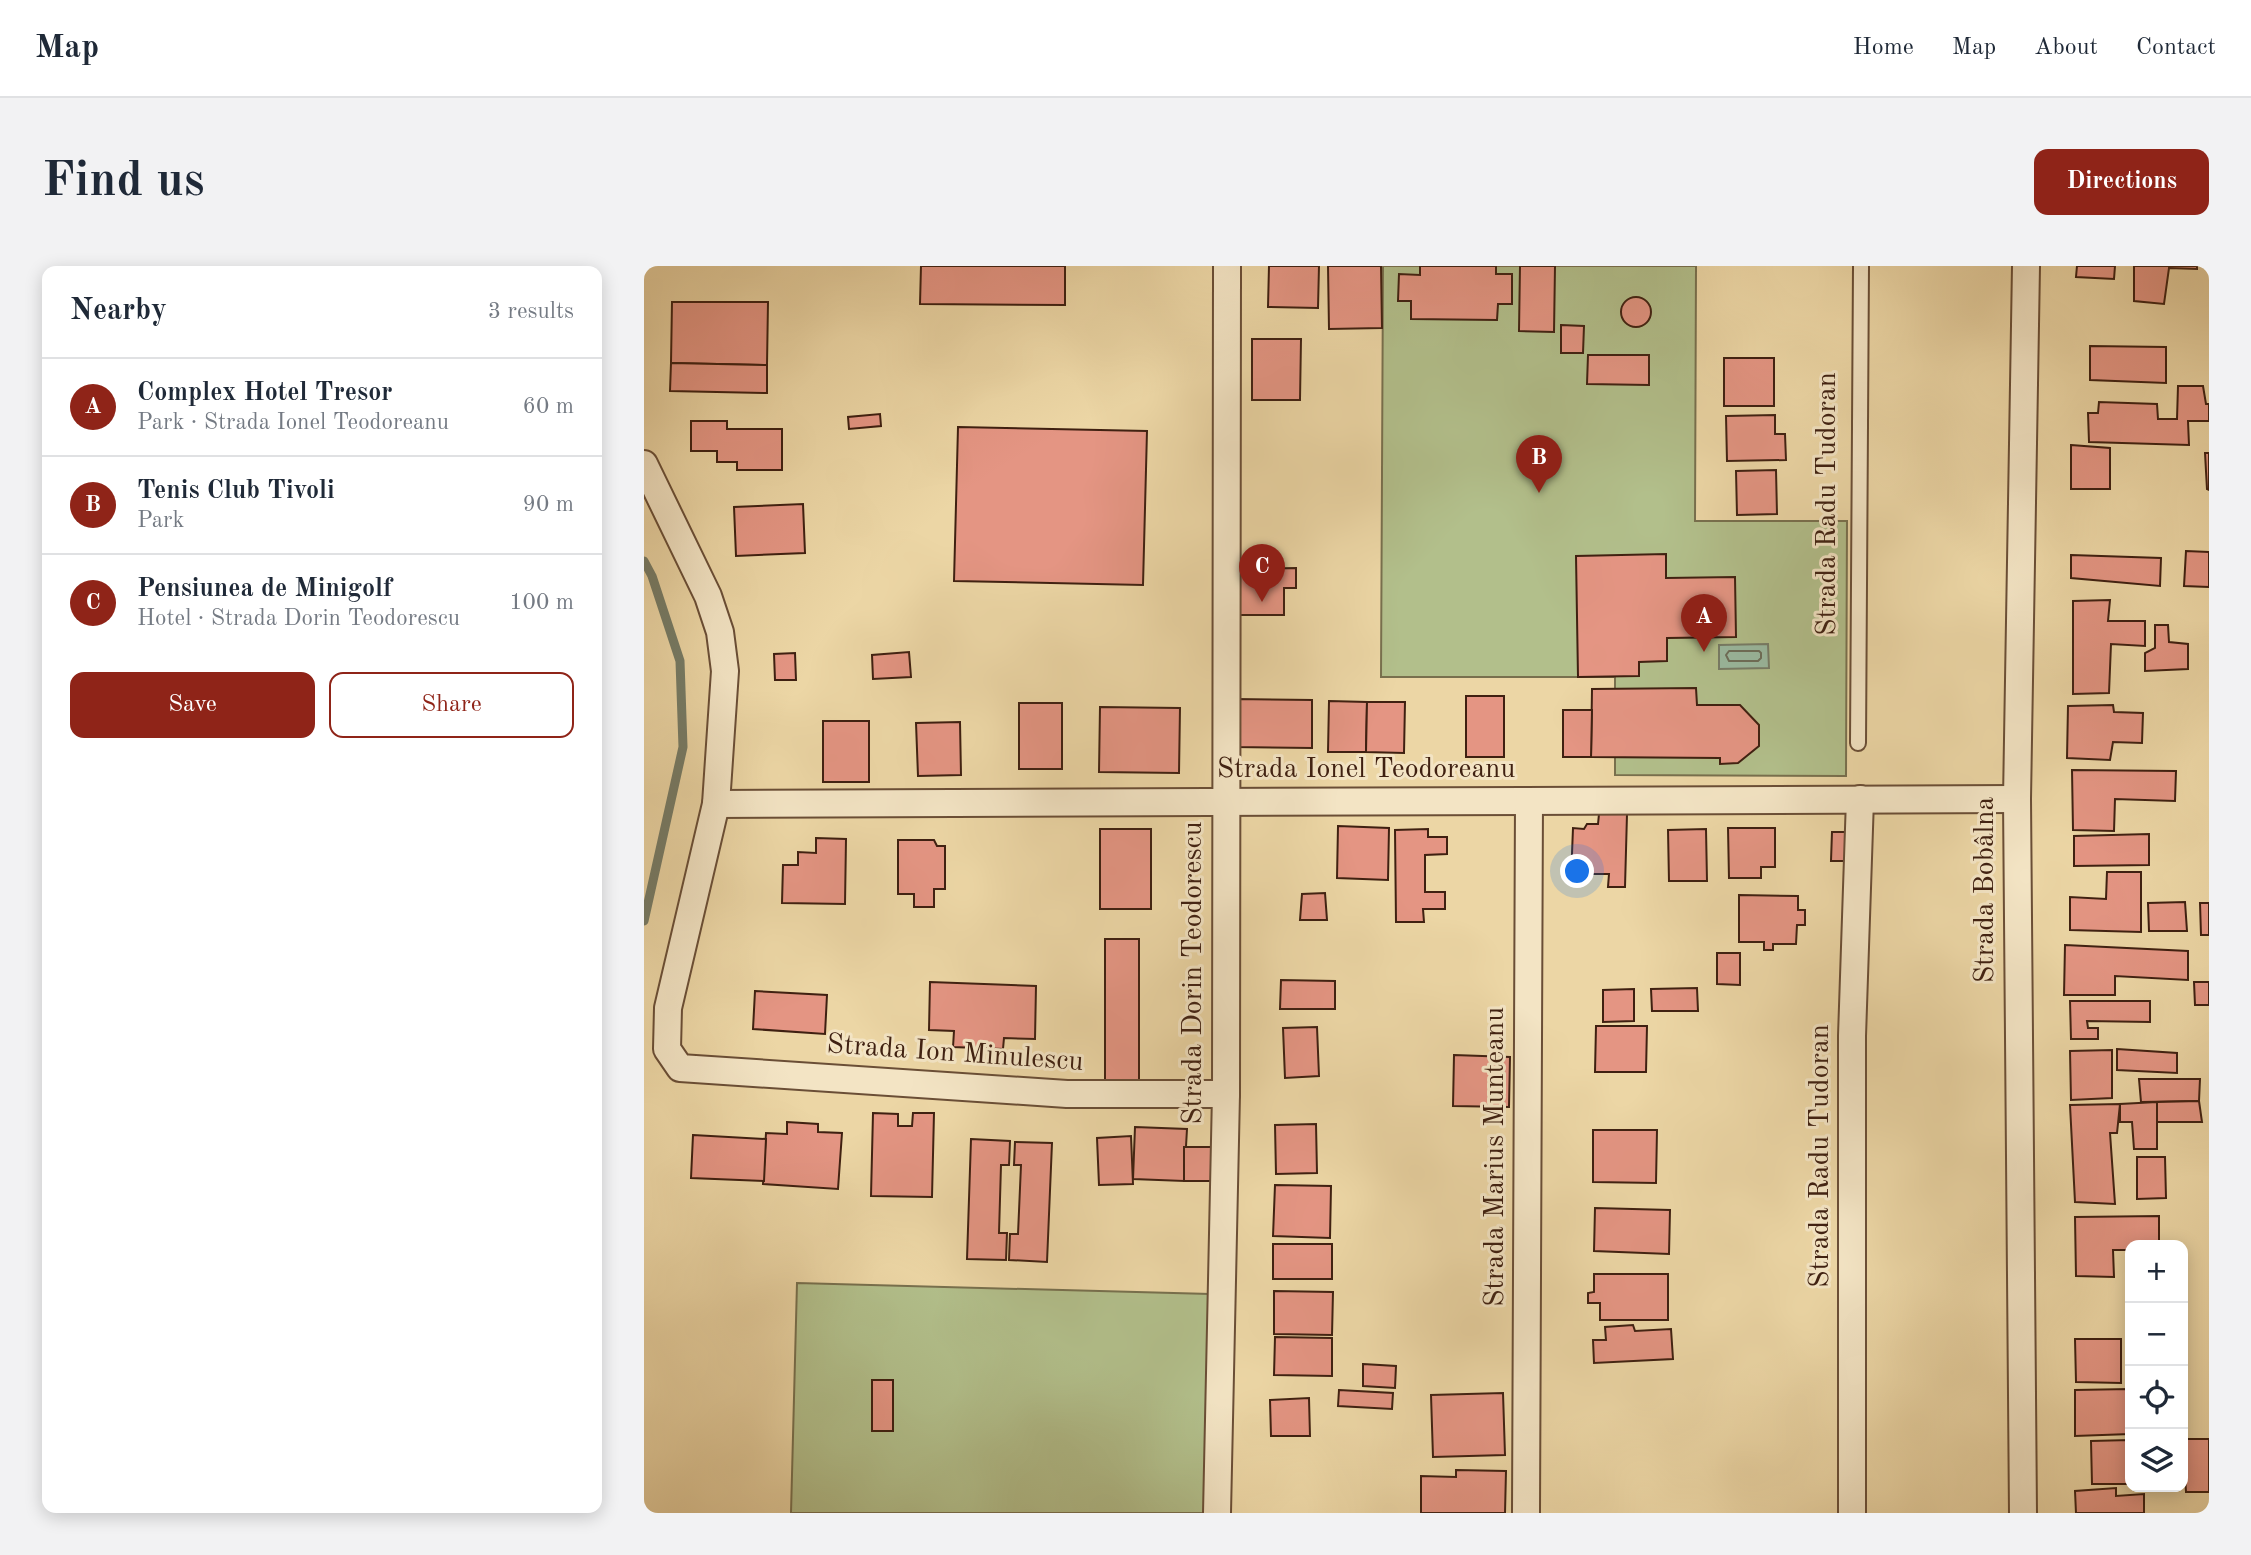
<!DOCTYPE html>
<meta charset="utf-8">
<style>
:root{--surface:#fff;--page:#f2f2f3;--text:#1f2937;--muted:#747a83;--line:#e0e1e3;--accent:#8f2418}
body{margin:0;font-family:"Old Standard TT",serif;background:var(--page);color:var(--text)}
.controls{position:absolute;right:21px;bottom:21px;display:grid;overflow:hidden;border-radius:14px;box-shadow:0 4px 18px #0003}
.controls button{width:63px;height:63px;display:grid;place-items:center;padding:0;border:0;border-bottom:2px solid var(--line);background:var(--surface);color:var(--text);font:35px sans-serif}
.you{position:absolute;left:934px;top:606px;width:24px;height:24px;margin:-18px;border:5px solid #fff;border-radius:50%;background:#1a73e8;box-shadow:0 0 0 10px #1a73e833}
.badge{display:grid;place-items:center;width:46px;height:46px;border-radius:50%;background:var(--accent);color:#fff;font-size:23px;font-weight:700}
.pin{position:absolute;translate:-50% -58px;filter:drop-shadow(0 2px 4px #0008)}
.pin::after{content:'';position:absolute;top:37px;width:24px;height:21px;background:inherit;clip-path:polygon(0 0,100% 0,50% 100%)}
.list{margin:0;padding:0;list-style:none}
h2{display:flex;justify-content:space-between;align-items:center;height:91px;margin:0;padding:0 28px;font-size:30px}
h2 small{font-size:23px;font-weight:400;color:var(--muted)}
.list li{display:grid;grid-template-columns:46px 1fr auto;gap:21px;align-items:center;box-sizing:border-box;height:98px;padding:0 28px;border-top:2px solid var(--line)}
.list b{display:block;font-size:26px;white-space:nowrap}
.list p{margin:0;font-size:23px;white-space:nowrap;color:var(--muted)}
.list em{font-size:23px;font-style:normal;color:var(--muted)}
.actions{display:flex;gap:14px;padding:21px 28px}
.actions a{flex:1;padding:16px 0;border:2px solid var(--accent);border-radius:14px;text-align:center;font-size:24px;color:var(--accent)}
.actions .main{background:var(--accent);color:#fff}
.icon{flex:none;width:38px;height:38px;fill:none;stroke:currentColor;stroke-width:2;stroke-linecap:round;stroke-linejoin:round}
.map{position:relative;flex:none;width:1565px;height:1247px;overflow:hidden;border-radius:14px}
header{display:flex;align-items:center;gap:42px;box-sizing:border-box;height:98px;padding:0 35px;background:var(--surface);border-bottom:2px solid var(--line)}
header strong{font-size:33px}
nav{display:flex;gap:38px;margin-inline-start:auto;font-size:24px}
.intro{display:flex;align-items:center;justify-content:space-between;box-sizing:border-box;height:168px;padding:0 42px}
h1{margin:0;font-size:49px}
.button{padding:18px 32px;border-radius:14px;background:var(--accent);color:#fff;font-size:24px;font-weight:700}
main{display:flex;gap:42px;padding:0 42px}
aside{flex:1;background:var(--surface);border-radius:14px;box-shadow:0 4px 18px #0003}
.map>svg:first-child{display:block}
</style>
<header>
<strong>Map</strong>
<nav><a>Home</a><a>Map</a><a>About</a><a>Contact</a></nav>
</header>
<div class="intro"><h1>Find us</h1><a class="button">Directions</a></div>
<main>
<aside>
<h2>Nearby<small>3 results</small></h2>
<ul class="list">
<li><span class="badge">A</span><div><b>Complex Hotel Tresor</b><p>Park · Strada Ionel Teodoreanu</p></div><em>60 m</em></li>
<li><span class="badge">B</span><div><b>Tenis Club Tivoli</b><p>Park</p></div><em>90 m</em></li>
<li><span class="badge">C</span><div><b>Pensiunea de Minigolf</b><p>Hotel · Strada Dorin Teodorescu</p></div><em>100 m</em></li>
</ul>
<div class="actions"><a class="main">Save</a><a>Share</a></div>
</aside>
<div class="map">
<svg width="1565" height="1247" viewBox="0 0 1565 1247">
<rect width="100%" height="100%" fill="#ecd6a5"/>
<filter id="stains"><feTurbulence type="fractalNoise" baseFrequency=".00286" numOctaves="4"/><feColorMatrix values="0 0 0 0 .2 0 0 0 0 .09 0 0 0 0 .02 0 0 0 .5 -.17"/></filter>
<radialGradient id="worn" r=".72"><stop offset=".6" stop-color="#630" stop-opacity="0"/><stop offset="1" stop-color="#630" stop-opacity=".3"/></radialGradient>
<g fill="#b2bf8b" stroke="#78704e" stroke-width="2">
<path d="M 739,0 L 1052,0 L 1051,255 L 1203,255 L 1202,510 L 971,509 L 971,411 L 737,411 Z"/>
<path d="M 153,1017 L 566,1028 L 560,1247 L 147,1247 Z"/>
</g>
<path fill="#9abaa1" stroke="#767c67" stroke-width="2" d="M 1124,378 L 1125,402 L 1075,403 L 1075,379 Z"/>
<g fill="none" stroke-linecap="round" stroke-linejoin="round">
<path stroke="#6c6d59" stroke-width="2" d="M 1085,385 L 1115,385 L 1117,387 L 1117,392 L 1114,395 L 1085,395 L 1082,389 Z"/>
<path stroke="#767c67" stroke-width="9" d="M 0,295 L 8,310 L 36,395 L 39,481 L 0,655"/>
</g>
<g fill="#e49583" stroke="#3f2011" stroke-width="2">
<path d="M 277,0 L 421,0 L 421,39 L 276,38 Z"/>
<path d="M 625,0 L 675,0 L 674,42 L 624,41 Z"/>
<path d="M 684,0 L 737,0 L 738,62 L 685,63 Z"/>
<path d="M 776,0 L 852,0 L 852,8 L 868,8 L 868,38 L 854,38 L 853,54 L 767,53 L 767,35 L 754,35 L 755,8 L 776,9 Z"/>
<path d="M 876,0 L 911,0 L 910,66 L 875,65 Z"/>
<path d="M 1433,0 L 1471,0 L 1470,13 L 1432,11 Z"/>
<path d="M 1490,0 L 1553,0 L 1553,3 L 1525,2 L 1520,38 L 1490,35 Z"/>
<circle cx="992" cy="46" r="15"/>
<path d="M 28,36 L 124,36 L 123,99 L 27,97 Z"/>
<path d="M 917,59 L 940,60 L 939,87 L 917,87 Z"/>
<path d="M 608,73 L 657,73 L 656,134 L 608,134 Z"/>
<path d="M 1446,80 L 1522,81 L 1522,117 L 1446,114 Z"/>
<path d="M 944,89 L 1005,89 L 1005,119 L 943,118 Z"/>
<rect x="1080" y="92" width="50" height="48"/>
<path d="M 27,97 L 123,99 L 123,127 L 26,125 Z"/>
<path d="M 1534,120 L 1559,120 L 1562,138 L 1565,138 L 1565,155 L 1544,155 L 1545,179 L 1445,176 L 1444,147 L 1454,147 L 1455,136 L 1513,138 L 1514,153 L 1533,153 Z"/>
<path d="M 236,148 L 237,160 L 205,163 L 204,151 Z"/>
<path d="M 1131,149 L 1131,168 L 1141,168 L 1142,194 L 1083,195 L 1082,150 Z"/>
<path d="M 47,155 L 83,155 L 83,163 L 138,163 L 138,204 L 93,204 L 93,196 L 73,196 L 73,185 L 47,185 Z"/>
<path d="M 314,161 L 503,165 L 499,319 L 310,315 Z"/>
<path d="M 1427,179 L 1466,182 L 1466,223 L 1427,223 Z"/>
<path d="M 1561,187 L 1565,187 L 1565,224 L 1563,223 Z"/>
<path d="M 1132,204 L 1133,248 L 1093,249 L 1092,205 Z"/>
<path d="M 159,238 L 161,287 L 92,290 L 90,241 Z"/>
<path d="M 1542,285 L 1565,286 L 1565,321 L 1540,320 Z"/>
<path d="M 1022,288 L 1022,312 L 1091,311 L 1092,371 L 1023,372 L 1023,395 L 995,396 L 995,410 L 934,411 L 932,290 Z"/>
<path d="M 1427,289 L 1517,292 L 1516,320 L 1427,312 Z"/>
<path d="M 652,302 L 652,322 L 640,322 L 640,349 L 595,349 L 595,303 Z"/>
<path d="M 1466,334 L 1464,355 L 1501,355 L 1501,380 L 1467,378 L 1465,427 L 1429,428 L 1429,335 Z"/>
<path d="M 1511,359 L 1524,359 L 1525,376 L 1544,378 L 1544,403 L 1501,405 L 1501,387 L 1511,382 Z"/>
<path d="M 265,386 L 267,411 L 229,413 L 228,389 Z"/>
<path d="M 151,387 L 152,414 L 131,414 L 130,388 Z"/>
<path d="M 1052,422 L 1053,439 L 1096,439 L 1115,459 L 1115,480 L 1094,497 L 1076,498 L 1076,492 L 947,491 L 948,423 Z"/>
<rect x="822" y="430" width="38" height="61"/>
<path d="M 590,433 L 668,434 L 668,482 L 590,481 Z"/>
<path d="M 685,435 L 723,436 L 722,486 L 684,486 Z"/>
<path d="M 723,436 L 761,436 L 760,487 L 722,486 Z"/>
<rect x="375" y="437" width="43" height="66"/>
<path d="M 1469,439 L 1470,446 L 1499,447 L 1498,477 L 1469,476 L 1466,494 L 1423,492 L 1424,440 Z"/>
<path d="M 456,441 L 536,442 L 535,507 L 455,506 Z"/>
<path d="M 919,444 L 948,444 L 947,491 L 919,491 Z"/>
<rect x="179" y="455" width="46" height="61"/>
<path d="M 316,456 L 317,509 L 274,510 L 272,457 Z"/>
<path d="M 1428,504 L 1532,505 L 1531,535 L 1471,533 L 1470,565 L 1429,564 Z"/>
<path d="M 955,548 L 983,548 L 981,621 L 964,621 L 965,608 L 942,608 L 939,613 L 927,613 L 929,562 L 940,563 L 943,558 L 954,558 Z"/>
<path d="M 694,560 L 745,562 L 744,614 L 693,612 Z"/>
<path d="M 1084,562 L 1131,562 L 1131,601 L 1117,601 L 1117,612 L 1085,612 Z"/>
<rect x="456" y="563" width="51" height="80"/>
<path d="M 784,563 L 784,571 L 803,571 L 803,588 L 781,589 L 781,626 L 801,626 L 801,643 L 779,643 L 780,656 L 752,656 L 751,564 Z"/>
<path d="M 1062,563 L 1063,615 L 1025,615 L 1024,564 Z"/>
<path d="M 1188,566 L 1211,566 L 1210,595 L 1187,595 Z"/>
<path d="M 1505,568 L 1505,599 L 1430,600 L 1430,570 Z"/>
<path d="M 172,572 L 202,573 L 201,638 L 138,637 L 139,599 L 154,599 L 154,586 L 172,587 Z"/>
<path d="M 254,574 L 290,574 L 293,580 L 301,580 L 301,623 L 290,623 L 290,641 L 270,641 L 270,628 L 254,628 Z"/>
<path d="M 1463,606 L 1497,606 L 1497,666 L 1426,664 L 1426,631 L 1462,633 Z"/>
<path d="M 681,627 L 683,654 L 656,654 L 658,628 Z"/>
<path d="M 1095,629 L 1154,630 L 1154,644 L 1161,644 L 1161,659 L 1153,659 L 1152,678 L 1129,678 L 1129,684 L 1120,684 L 1120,676 L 1095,676 Z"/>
<path d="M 1541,636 L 1543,665 L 1505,665 L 1504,637 Z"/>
<path d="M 1556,637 L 1565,637 L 1565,669 L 1557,669 Z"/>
<rect x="461" y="673" width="34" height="142"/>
<path d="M 1421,679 L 1544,685 L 1544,714 L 1471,710 L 1471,729 L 1420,729 Z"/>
<path d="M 1073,687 L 1096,687 L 1096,719 L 1073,718 Z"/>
<path d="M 637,714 L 691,715 L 691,743 L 636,743 Z"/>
<path d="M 286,716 L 392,720 L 391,773 L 360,772 L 359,783 L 309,781 L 310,765 L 285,764 Z"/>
<path d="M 1550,716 L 1565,716 L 1565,739 L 1551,739 Z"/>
<path d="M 1053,722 L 1054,745 L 1008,745 L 1007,723 Z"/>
<path d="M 990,723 L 990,755 L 959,756 L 959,724 Z"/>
<path d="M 111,725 L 183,729 L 181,768 L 109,763 Z"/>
<path d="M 1426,735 L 1506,735 L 1506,756 L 1443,755 L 1444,762 L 1454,762 L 1454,773 L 1427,773 Z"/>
<path d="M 952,760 L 1003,760 L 1002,806 L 951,806 Z"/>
<path d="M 673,761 L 675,810 L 641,812 L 639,762 Z"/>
<path d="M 1473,783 L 1533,787 L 1533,807 L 1473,804 Z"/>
<path d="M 1468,784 L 1468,832 L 1427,834 L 1426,785 Z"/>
<path d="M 810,789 L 866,791 L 865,841 L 809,840 Z"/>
<path d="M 1495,813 L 1556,813 L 1555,835 L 1497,836 Z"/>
<path d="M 1555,835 L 1558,856 L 1513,856 L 1513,836 Z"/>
<path d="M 1513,836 L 1513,883 L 1490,883 L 1488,856 L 1476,856 L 1476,838 Z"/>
<path d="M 1476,838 L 1473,867 L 1466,867 L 1471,938 L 1431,936 L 1426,839 Z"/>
<path d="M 229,847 L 254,848 L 254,860 L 268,860 L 269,847 L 290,847 L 288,931 L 227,930 Z"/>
<path d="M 143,856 L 174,858 L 174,866 L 198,867 L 194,923 L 119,918 L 122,867 L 143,868 Z"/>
<path d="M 672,858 L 673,907 L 632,908 L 631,859 Z"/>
<path d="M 491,861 L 543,863 L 540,915 L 489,913 Z"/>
<path d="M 949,864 L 1013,864 L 1012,917 L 949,916 Z"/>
<path d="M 49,869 L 122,873 L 120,915 L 47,912 Z"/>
<path d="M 487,870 L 489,918 L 455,919 L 453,872 Z"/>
<path d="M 327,873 L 366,875 L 365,899 L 357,899 L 355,967 L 363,967 L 362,994 L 323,993 Z"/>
<path d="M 371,876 L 408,877 L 403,996 L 365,994 L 366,968 L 374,968 L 377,899 L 370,899 Z"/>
<rect x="540" y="881" width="28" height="34"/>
<path d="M 1493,891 L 1521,891 L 1522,932 L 1493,933 Z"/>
<path d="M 631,919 L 687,920 L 686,972 L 629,970 Z"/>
<path d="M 951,942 L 1026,944 L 1025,988 L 950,985 Z"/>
<path d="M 1515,950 L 1515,979 L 1486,979 L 1486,984 L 1469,984 L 1470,1011 L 1432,1010 L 1431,951 Z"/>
<rect x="629" y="978" width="59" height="35"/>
<path d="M 950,1008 L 1024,1008 L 1024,1054 L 956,1054 L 956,1037 L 944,1037 L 944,1027 L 950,1026 Z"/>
<path d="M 630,1025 L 689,1026 L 688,1069 L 630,1068 Z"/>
<path d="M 989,1059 L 991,1065 L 1027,1063 L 1029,1093 L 950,1097 L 949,1074 L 962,1074 L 961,1061 Z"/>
<path d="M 631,1071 L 688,1072 L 688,1110 L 630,1109 Z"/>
<path d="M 1431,1073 L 1477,1073 L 1477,1117 L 1432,1116 Z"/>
<path d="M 719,1098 L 752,1100 L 751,1122 L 719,1120 Z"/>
<rect x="228" y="1114" width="21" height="51"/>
<path d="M 1486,1123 L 1486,1168 L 1431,1170 L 1431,1124 Z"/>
<path d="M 695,1124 L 749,1127 L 748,1143 L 694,1140 Z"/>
<path d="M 859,1127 L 861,1189 L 789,1191 L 787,1129 Z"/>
<path d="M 665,1132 L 666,1170 L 627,1170 L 626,1134 Z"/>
<path d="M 1539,1173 L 1565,1173 L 1565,1226 L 1542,1226 Z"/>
<path d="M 1486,1174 L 1486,1218 L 1448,1218 L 1447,1175 Z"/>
<path d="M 812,1204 L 862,1205 L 861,1247 L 777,1247 L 777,1210 L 812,1211 Z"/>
<path d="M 1472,1222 L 1472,1230 L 1500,1228 L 1500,1247 L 1432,1247 L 1431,1225 Z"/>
</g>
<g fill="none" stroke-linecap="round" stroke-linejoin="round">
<g stroke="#6a4e36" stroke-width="18">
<path id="service" d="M 1214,477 L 1217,0"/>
</g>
<g stroke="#6a4e36" stroke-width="30">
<g id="minor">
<path d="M 0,198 L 64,330 L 76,366 L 81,405 L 72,538 L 24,742 L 23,783 L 36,802 L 423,828 L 582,828"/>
<path d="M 72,538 L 1373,533"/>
<path d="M 573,1247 L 582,828 L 583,0"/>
<path d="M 882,1247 L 885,535"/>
<path d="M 1208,1247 L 1208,770 L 1216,533"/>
<path d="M 1379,1247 L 1373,533 L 1382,0"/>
</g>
</g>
<use href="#service" stroke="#f3e4c4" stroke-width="14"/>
<use href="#minor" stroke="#f3e4c4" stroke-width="26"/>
</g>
<g text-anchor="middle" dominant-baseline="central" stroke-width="6" stroke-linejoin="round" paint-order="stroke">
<g font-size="28" fill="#3f2011" stroke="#f3e4c4">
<text transform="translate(1184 238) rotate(-90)">Strada Radu Tudoran</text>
<text x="722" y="504">Strada Ionel Teodoreanu</text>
<text transform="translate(1342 624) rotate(-90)">Strada Bobâlna</text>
<text transform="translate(550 707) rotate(-90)">Strada Dorin Teodorescu</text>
<text transform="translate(311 788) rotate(4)">Strada Ion Minulescu</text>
<text transform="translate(1177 890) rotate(-90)">Strada Radu Tudoran</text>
<text transform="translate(852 891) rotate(-90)">Strada Marius Munteanu</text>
</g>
</g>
<rect width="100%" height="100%" filter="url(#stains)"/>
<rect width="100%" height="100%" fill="url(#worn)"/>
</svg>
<div class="controls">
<button>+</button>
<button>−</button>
<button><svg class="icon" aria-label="locate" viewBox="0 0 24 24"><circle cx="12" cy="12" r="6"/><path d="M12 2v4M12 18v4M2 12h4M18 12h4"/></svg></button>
<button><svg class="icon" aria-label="layers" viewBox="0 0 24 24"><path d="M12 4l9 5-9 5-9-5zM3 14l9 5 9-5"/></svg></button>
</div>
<div class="you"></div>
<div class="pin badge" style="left:1060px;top:386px">A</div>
<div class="pin badge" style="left:895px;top:227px">B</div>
<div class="pin badge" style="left:618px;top:336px">C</div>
</div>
</main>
